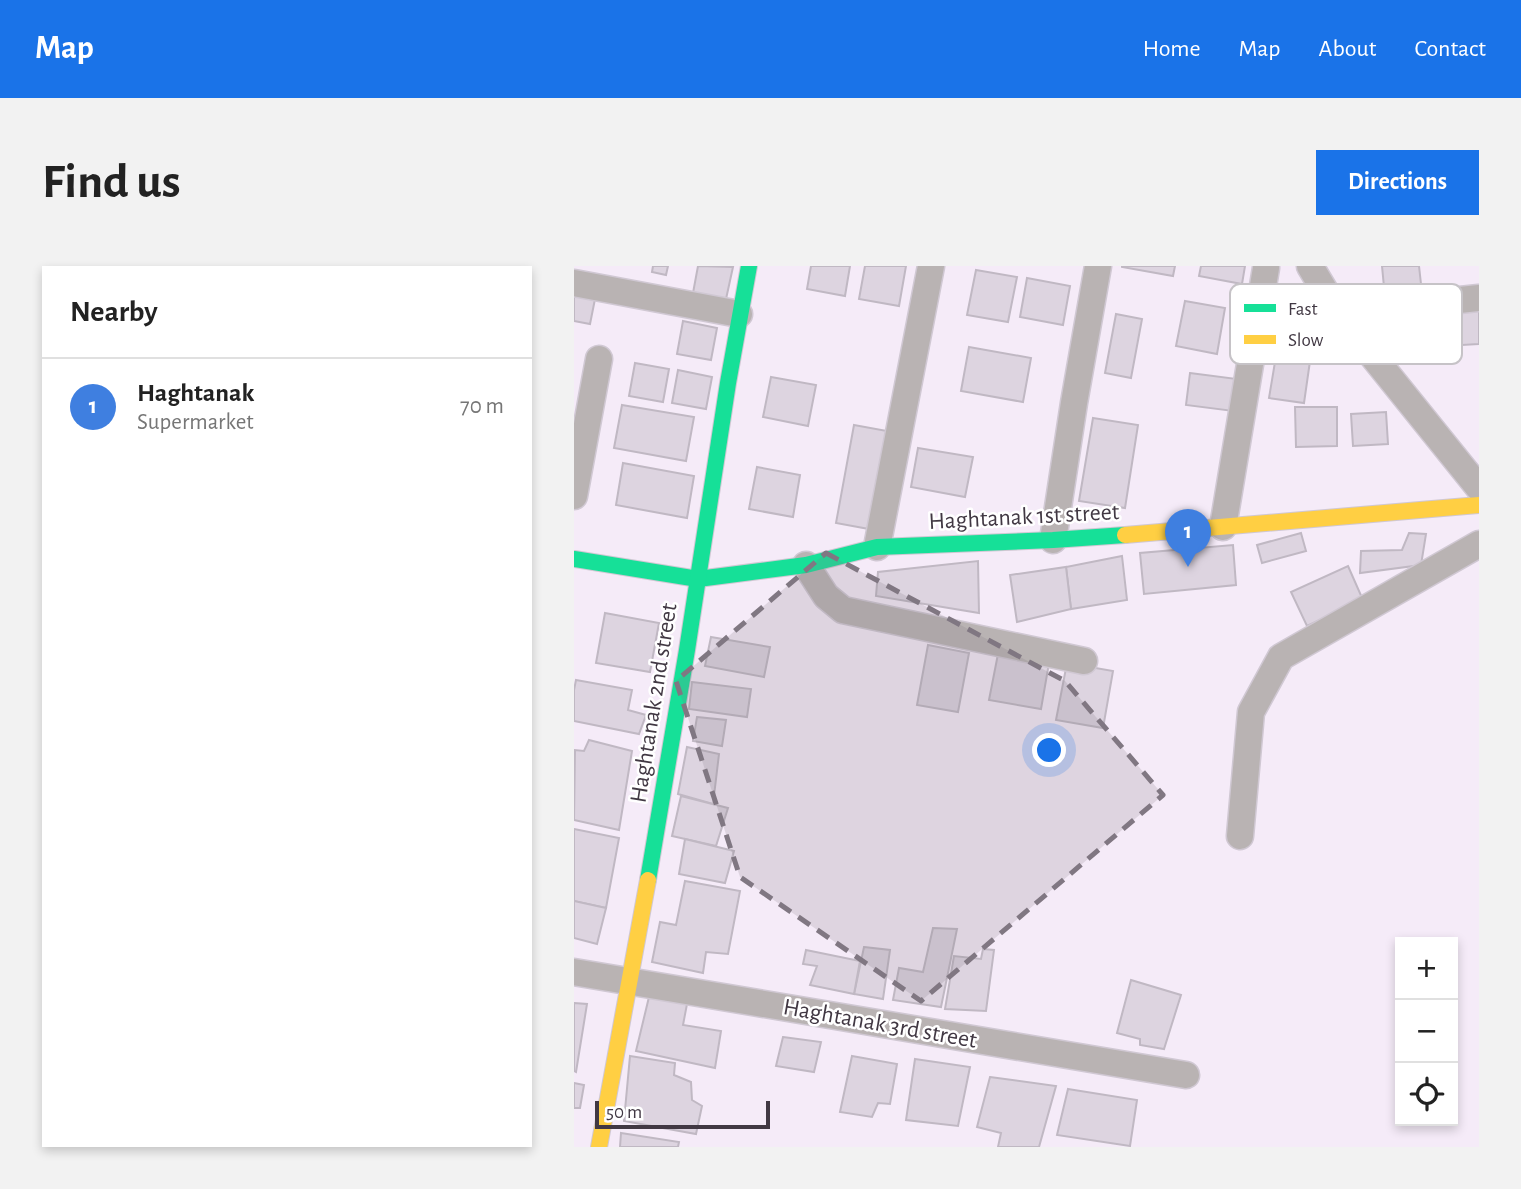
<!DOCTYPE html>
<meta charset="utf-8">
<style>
:root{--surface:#fff;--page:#f2f2f2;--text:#222;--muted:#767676;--line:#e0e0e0;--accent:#1a73e8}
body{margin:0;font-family:"Alegreya Sans",sans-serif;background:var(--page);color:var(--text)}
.controls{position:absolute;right:21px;bottom:21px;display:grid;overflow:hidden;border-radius:0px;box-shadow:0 4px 10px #0003}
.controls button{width:63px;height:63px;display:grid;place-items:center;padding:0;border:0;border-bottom:2px solid var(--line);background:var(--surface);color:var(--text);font:35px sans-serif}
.scale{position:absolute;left:21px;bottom:18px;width:175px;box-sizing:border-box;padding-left:7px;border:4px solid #413843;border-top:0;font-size:19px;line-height:24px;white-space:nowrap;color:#413843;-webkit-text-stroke:5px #fff;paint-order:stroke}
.you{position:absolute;left:476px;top:485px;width:24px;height:24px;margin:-18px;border:5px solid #fff;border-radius:50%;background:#1a73e8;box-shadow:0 0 0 10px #1a73e833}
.badge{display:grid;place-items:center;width:46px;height:46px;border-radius:50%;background:var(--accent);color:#fff;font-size:23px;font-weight:700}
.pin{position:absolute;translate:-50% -58px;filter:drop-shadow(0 2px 4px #0008)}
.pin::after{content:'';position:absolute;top:37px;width:24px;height:21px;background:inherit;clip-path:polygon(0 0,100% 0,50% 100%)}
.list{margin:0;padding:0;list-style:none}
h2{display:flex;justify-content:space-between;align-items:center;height:91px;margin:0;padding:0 28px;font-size:30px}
h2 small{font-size:23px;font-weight:400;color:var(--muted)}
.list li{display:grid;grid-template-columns:46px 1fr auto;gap:21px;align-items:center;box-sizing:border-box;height:98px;padding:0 28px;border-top:2px solid var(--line)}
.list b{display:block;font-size:26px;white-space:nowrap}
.list p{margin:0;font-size:23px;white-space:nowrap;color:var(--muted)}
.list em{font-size:23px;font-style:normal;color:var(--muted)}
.icon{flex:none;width:38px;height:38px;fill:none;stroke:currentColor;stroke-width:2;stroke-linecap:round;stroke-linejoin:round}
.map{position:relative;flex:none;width:905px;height:881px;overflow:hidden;border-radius:0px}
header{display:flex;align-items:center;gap:42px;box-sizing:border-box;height:98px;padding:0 35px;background:var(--accent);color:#fff}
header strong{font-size:33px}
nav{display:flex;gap:38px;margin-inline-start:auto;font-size:24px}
.intro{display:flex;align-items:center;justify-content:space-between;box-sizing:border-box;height:168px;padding:0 42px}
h1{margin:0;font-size:49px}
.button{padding:18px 32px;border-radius:0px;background:var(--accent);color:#fff;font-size:24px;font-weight:700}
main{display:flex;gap:42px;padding:0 42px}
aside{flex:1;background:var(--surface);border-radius:0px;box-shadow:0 4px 10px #0003}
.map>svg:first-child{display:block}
</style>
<header>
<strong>Map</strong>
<nav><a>Home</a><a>Map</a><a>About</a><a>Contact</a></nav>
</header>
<div class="intro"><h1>Find us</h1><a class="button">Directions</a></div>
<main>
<aside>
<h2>Nearby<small></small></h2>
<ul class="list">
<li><span class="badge" style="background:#3f7fe0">1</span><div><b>Haghtanak</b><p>Supermarket</p></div><em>70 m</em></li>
</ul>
</aside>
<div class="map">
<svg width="905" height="881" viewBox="0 0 905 881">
<rect width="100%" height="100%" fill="#f5ebf8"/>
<g fill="#ddd4e0" stroke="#c0b8c3" stroke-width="2">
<path d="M 79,0 L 94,0 L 92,9 L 78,6 Z"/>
<path d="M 124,0 L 159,1 L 152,33 L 119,27 Z"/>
<path d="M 237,0 L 276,0 L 271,30 L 233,23 Z"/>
<path d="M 291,0 L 332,0 L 325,40 L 285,33 Z"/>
<path d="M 548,0 L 601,0 L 599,10 L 548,1 Z"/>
<path d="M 627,0 L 671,0 L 668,18 L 625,10 Z"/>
<path d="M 808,0 L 845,0 L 847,18 L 810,21 Z"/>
<path d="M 402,4 L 443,11 L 434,56 L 393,49 Z"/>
<path d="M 453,12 L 496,20 L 489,59 L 446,51 Z"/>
<path d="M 0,29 L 21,33 L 16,58 L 0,55 Z"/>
<path d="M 611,35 L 651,42 L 643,88 L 602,80 Z"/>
<path d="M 905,40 L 905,78 L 888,79 L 886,41 Z"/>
<path d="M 542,48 L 568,53 L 557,112 L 531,107 Z"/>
<path d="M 109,55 L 143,62 L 137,94 L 103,88 Z"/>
<path d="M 395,81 L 457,92 L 449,136 L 387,125 Z"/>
<path d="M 702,90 L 736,95 L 730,137 L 695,132 Z"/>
<path d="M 61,97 L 95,103 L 89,136 L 55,130 Z"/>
<path d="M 104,104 L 138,111 L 132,143 L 98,137 Z"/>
<path d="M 616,107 L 663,113 L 659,145 L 612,139 Z"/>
<path d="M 197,111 L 242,119 L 234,160 L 189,151 Z"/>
<path d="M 48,139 L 120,151 L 112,195 L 40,182 Z"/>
<path d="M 721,141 L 763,141 L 763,180 L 722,181 Z"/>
<path d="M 812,146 L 814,178 L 779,180 L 777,148 Z"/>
<path d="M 519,152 L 564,159 L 551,242 L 505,235 Z"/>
<path d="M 280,159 L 313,165 L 295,263 L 262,257 Z"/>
<path d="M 344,182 L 399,191 L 391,231 L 337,221 Z"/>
<path d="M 49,197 L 120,210 L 113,252 L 42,239 Z"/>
<path d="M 183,201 L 226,209 L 219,251 L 175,243 Z"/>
<path d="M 727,267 L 732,285 L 688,297 L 683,279 Z"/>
<path d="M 835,267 L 852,268 L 847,299 L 786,307 L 787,285 L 828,284 Z"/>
<path d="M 659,279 L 662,319 L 570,328 L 566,287 Z"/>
<path d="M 548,290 L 553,334 L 497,343 L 492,301 Z"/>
<path d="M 404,295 L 405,347 L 302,330 L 304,306 Z"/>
<path d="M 774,300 L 789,334 L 733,360 L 717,326 Z"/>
<path d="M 492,301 L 497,343 L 443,356 L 436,309 Z"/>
<path d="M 31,347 L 85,357 L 76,406 L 22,397 Z"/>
<path d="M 137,371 L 196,381 L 190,411 L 131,400 Z"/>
<path d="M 354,379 L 395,387 L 384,446 L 343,439 Z"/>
<path d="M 424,388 L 475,397 L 467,443 L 415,434 Z"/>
<path d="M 493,397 L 539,405 L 529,462 L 482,454 Z"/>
<path d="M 2,414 L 58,424 L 54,444 L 72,449 L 65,468 L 0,455 L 0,424 Z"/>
<path d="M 118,416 L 177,423 L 173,451 L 115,443 Z"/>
<path d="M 123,451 L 152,454 L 148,480 L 119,475 Z"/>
<path d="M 15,474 L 58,485 L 45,564 L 0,554 L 1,484 L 10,485 Z"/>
<path d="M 113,481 L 145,488 L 139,538 L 104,528 Z"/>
<path d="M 107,530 L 154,542 L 142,580 L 98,570 Z"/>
<path d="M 0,563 L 45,572 L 32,642 L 0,635 Z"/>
<path d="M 111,573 L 160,585 L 151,617 L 105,608 Z"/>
<path d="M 111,615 L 166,625 L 154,688 L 132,686 L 129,707 L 78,696 L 86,656 L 102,659 Z"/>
<path d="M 0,635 L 32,642 L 23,678 L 0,672 Z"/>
<path d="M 359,662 L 383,663 L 367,741 L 319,734 L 325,702 L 349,706 Z"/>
<path d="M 290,681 L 316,684 L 309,733 L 280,728 Z"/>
<path d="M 409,683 L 420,684 L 412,745 L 371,743 L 380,690 L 407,693 Z"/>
<path d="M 232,684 L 286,695 L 280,728 L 236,719 L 243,700 L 229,698 Z"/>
<path d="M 557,714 L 607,729 L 590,783 L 566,779 L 566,773 L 543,767 Z"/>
<path d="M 75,731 L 113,738 L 109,759 L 147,765 L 141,802 L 62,785 Z"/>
<path d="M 0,737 L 13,738 L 2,806 L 0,805 Z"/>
<path d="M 209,771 L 247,776 L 240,806 L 202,800 Z"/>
<path d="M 56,790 L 101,797 L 100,809 L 117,816 L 118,834 L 128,840 L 122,868 L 50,855 Z"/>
<path d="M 278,790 L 323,798 L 316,838 L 304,837 L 298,851 L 266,846 Z"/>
<path d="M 341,793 L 396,801 L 384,860 L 332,854 Z"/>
<path d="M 416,811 L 482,820 L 465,881 L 424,881 L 427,867 L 403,861 Z"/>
<path d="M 0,817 L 10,819 L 6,842 L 0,842 Z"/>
<path d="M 494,823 L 563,834 L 556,880 L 483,869 Z"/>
<path d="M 47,867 L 105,876 L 104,881 L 46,881 Z"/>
</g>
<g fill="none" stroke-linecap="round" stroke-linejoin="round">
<g stroke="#d0c8d3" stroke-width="29">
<g id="street">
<path d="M 736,0 L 764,47 L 905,222"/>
<path d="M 0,17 L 165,48"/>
<path d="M 764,47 L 905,32"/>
<path d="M 0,230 L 25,93"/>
<path d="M 649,261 L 692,2"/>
<path d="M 479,274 L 500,137 L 524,0"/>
<path d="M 303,281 L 357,0"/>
<path d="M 232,299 L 252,330 L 269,344 L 510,395"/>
<path d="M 666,570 L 677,446 L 707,391 L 905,278"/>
<path d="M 0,706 L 612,809"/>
</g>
</g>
<g stroke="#d0c8d3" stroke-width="18">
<g id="fast">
<path d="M 0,293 L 124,313 L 232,299 L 303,281 L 479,274 L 551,269"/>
<path d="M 74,614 L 113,384 L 154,117 L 175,0"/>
</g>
</g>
<g stroke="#d0c8d3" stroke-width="18">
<g id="slow">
<path d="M 551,269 L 905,239"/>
<path d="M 25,881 L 74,614"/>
</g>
</g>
<use href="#street" stroke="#b9b3b3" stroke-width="26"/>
<use href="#fast" stroke="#16e098" stroke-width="16"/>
<use href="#slow" stroke="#ffcf43" stroke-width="16"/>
</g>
<path fill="#807782" fill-opacity="0.2" stroke="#807782" stroke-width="5" stroke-dasharray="14 9" stroke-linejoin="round" d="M 252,287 L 491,415 L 589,529 L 347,735 L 166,611 L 102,415 Z"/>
<g text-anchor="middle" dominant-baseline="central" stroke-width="5" stroke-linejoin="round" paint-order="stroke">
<g font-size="24" fill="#413843" stroke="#fff">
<text transform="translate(450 251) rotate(-3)">Haghtanak 1st street</text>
<text transform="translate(80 437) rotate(-81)">Haghtanak 2nd street</text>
<text transform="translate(306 758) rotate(10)">Haghtanak 3rd street</text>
</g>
</g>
<rect x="656" y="18" width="232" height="80" rx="10" fill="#fff" stroke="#c6c3c7" stroke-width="2"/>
<rect x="670" y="38" width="32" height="8" fill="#16e098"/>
<rect x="670" y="69" width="32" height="9" fill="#ffcf43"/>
<g font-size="19" fill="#413843">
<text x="714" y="49">Fast</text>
<text x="714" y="80">Slow</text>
</g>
</svg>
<div class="controls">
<button>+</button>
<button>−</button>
<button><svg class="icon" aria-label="locate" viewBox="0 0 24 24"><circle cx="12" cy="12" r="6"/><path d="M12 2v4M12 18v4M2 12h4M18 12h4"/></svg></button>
</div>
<div class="scale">50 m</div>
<div class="you"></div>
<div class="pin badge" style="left:614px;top:301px;background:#3f7fe0">1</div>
</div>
</main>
